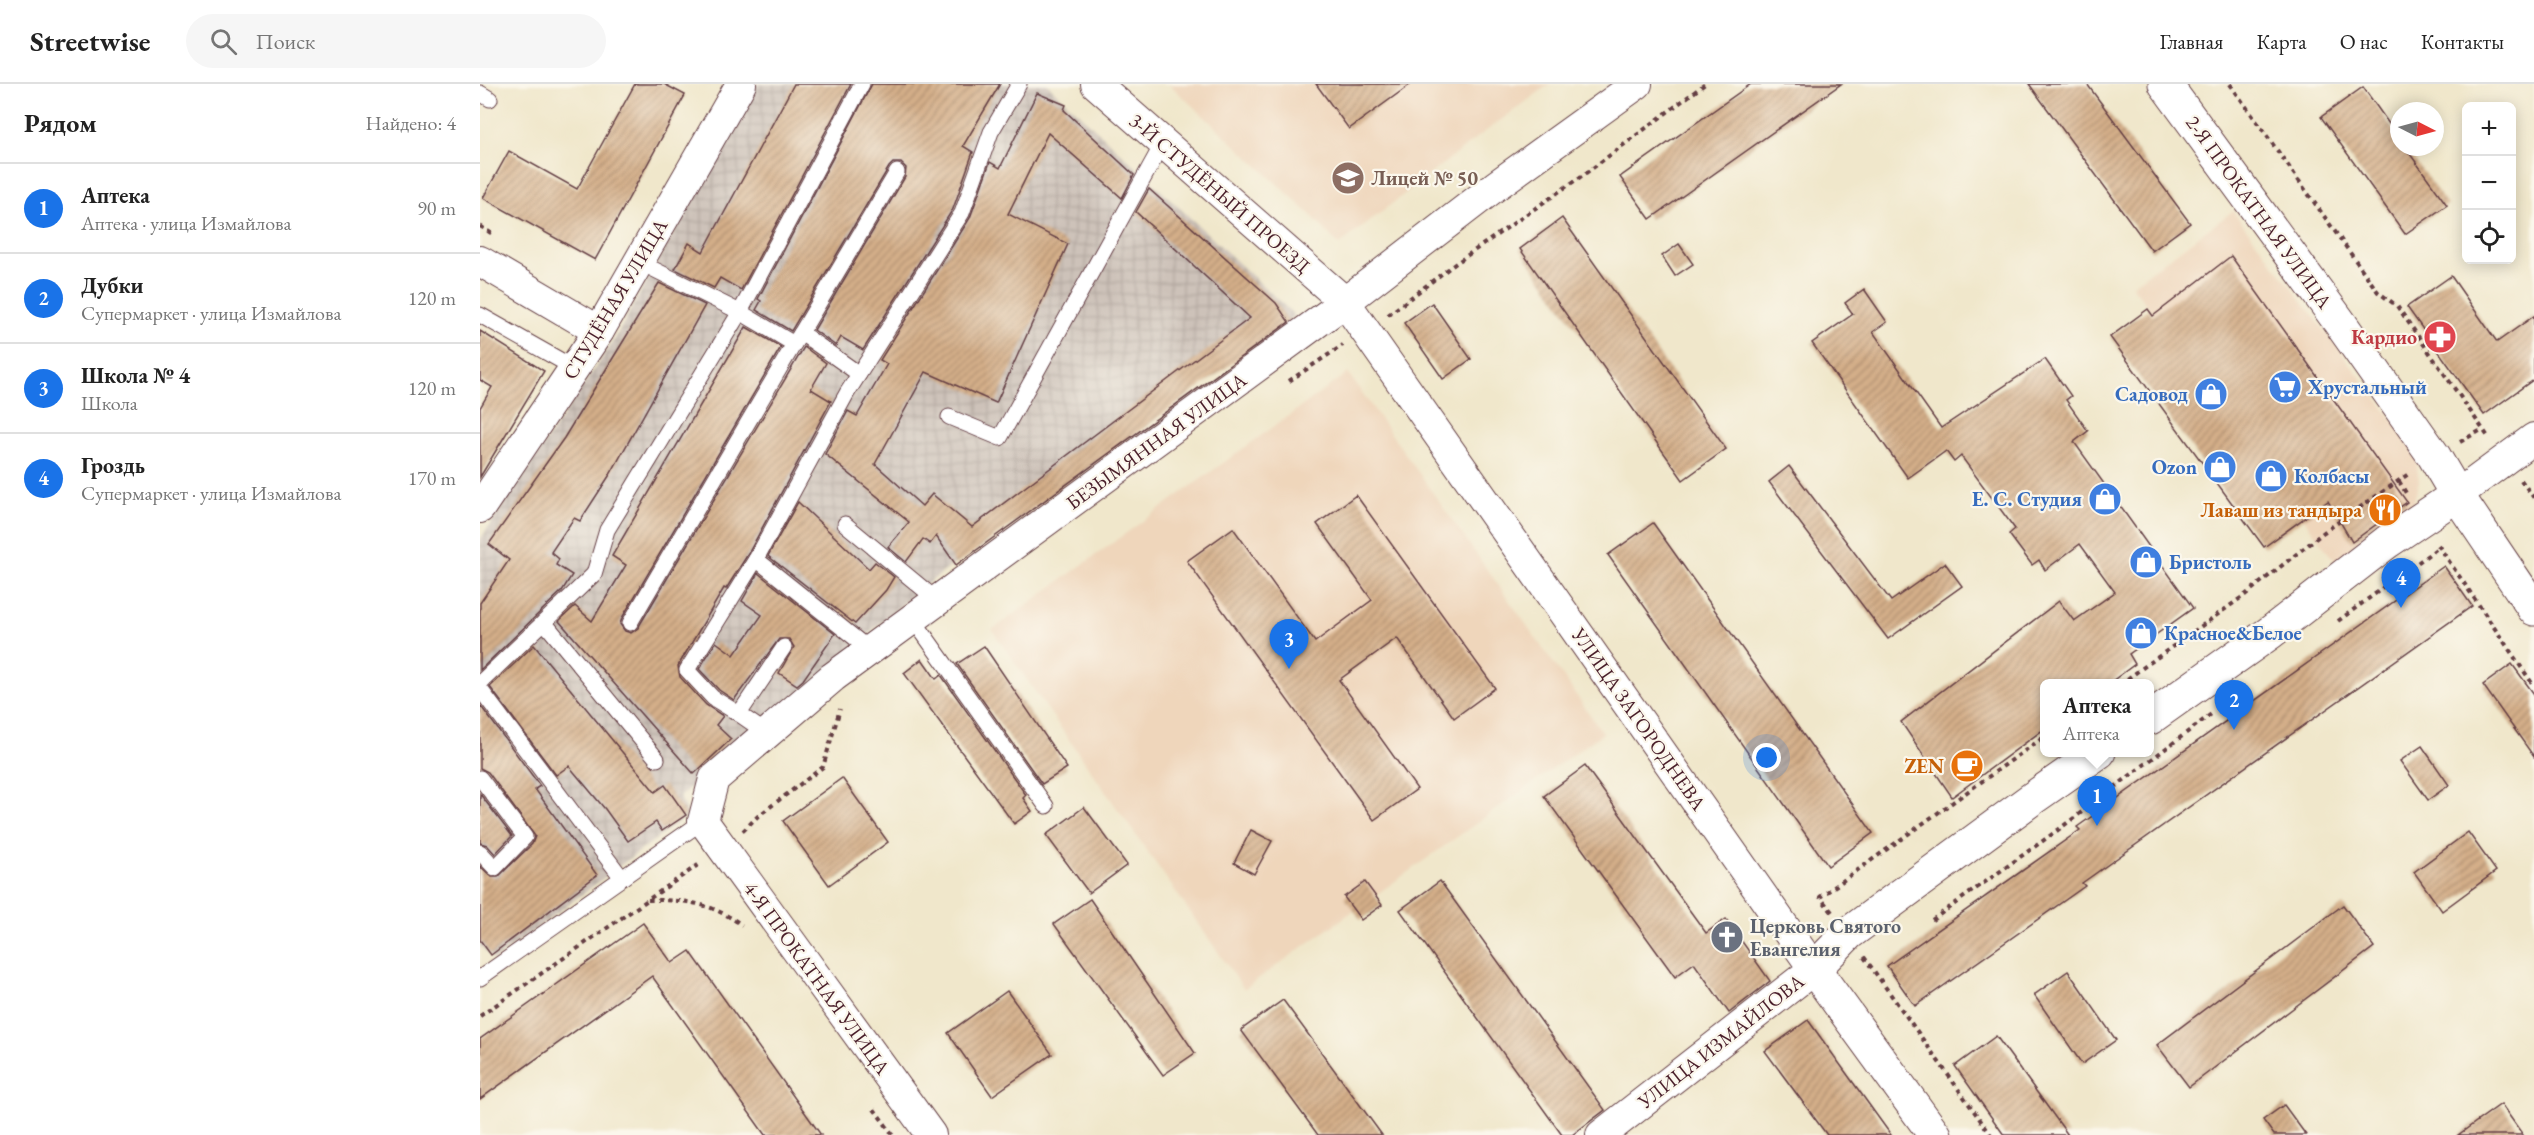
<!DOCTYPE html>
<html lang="ru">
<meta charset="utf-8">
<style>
:root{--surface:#fff;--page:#f6f6f6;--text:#222;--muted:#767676;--line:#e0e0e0;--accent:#1a73e8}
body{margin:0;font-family:"EB Garamond",serif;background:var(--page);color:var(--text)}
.controls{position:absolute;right:18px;top:18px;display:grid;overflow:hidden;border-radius:9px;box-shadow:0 3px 15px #0003}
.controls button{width:54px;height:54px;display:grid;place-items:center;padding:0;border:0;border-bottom:2px solid var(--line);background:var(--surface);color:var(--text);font:30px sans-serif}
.compass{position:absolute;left:1910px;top:18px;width:54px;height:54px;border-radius:50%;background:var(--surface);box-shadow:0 3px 15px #0003;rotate:96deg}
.you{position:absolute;left:1287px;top:674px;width:21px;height:21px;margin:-15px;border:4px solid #fff;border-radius:50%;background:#1a73e8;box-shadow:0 0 0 9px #1a73e833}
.badge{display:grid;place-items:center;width:39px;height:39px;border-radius:50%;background:var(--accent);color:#fff;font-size:20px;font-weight:700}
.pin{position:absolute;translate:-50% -50px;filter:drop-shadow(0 2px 3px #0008)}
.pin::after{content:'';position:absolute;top:32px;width:21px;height:18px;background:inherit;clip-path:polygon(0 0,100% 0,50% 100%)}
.popup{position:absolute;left:1560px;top:595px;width:114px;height:78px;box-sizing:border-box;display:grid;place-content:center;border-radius:9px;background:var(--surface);filter:drop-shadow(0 2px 4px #0005);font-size:20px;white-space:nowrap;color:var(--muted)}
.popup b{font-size:22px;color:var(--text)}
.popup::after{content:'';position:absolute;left:50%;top:100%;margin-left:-12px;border:12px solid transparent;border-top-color:var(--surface)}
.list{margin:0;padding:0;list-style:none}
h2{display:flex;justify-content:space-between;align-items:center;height:78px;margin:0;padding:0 24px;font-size:26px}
h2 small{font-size:20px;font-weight:400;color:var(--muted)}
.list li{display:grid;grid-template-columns:39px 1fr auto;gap:18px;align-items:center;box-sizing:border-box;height:90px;padding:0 24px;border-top:2px solid var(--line)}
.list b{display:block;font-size:22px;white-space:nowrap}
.list p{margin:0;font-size:20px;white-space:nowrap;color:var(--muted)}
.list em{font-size:20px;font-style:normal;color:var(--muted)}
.icon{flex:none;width:33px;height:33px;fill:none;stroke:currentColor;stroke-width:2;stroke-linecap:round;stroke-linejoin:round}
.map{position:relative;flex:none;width:2054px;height:1051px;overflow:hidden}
header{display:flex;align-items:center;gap:36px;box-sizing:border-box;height:84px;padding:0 30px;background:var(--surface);border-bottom:2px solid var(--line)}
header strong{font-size:28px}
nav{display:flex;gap:33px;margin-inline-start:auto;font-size:21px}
.search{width:420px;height:54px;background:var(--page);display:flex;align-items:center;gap:15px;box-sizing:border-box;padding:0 21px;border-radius:33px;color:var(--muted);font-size:22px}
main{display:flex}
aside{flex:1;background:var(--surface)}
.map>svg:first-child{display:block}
</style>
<header>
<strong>Streetwise</strong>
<div class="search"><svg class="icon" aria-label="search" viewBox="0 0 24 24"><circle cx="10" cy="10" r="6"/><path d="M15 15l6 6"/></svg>Поиск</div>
<nav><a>Главная</a><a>Карта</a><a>О нас</a><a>Контакты</a></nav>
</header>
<main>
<aside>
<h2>Рядом<small>Найдено: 4</small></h2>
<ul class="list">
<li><span class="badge">1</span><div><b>Аптека</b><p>Аптека · улица Измайлова</p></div><em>90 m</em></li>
<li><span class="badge">2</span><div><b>Дубки</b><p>Супермаркет · улица Измайлова</p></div><em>120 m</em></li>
<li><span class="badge">3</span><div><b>Школа № 4</b><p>Школа</p></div><em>120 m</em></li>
<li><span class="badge">4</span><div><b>Гроздь</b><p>Супермаркет · улица Измайлова</p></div><em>170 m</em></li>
</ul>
</aside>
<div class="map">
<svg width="2054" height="1051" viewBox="0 0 2054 1051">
<defs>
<pattern id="industrial-grid" width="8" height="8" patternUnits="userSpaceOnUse" patternTransform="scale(1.5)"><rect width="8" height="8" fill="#cdc2b9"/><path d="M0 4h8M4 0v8" fill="none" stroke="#b2a69f"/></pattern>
<pattern id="building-hatch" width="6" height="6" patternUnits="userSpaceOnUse" patternTransform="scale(1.5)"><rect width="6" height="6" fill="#d4af89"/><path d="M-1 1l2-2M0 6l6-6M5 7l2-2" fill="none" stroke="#ae8e70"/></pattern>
</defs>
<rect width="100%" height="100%" fill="#fbf7ec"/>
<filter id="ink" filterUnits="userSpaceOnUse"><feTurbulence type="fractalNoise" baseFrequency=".0167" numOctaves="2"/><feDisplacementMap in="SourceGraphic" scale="12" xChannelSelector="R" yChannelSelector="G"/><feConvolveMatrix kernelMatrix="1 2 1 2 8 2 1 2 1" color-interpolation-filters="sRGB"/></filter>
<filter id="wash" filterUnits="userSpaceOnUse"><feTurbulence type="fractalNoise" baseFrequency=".008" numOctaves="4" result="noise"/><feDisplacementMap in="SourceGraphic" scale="24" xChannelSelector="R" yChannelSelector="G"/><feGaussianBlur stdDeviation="1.35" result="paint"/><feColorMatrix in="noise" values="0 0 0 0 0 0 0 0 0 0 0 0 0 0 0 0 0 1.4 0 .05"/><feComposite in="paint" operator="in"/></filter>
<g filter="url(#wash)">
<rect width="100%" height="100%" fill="#f0e7cb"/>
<g fill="#efd6bb">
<path d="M 689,0 L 1070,0 L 995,55 L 859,161 L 833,133 Z"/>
<path d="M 1753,127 L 1926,353 L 1936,375 L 1939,397 L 1934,418 L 1923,431 L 1856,479 L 1652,201 Z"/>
<path d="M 868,289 L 1123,649 L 764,905 L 512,546 Z"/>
</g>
<path fill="url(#industrial-grid)" d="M 276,0 L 567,0 L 815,232 L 440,505 L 199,713 L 208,731 L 14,876 L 2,863 L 0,864 L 0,456 L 137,251 Z"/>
<g id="blocks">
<g fill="url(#building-hatch)">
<path d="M 155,0 L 184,0 L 205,11 L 115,176 L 3,114 L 29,67 L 97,105 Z"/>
<path d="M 314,0 L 371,0 L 261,206 L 240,194 L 234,204 L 195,185 L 209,159 L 223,168 Z"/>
<path d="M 392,0 L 520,0 L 483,62 L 493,68 L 473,125 L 383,266 L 361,253 L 356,262 L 334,246 L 425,93 L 426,84 L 421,79 L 413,79 L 409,83 L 311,247 L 276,226 L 281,217 L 278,215 Z"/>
<path d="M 836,0 L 931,0 L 869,45 Z"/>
<path d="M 1271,0 L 1361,0 L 1170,135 L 1140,93 Z"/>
<path d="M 1549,0 L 1607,0 L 1710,139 L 1672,167 Z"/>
<path d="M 1883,3 L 1919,54 L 1919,63 L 1925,63 L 1967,121 L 1925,150 L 1841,33 Z"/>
<path d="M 557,9 L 586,21 L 584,26 L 654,91 L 642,114 L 568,49 L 528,130 L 588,160 L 516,319 L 446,288 L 395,380 L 442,422 L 452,410 L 492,443 L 770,234 L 656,128 L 669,105 L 796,219 L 809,238 L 476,481 L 456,452 L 450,460 L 443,455 L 426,478 L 408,463 L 429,438 L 345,370 L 368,327 L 377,332 L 407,280 L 400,276 L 490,134 L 510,78 L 520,84 Z"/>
<path d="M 1082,134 L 1246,365 L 1203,396 L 1040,165 Z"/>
<path d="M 1199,160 L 1213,180 L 1195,192 L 1182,172 Z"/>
<path d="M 1751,172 L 1927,418 L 1872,458 L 1848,417 L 1784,463 L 1630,253 L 1668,225 L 1673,232 Z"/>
<path d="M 1971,192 L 2017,258 L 2054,232 L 2054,295 L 2004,331 L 1927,223 Z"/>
<path d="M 179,199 L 225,221 L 131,389 L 100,437 L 94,434 L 71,468 L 79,475 L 76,481 L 92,491 L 82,507 L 0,586 L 0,519 L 29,476 L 9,460 L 84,354 Z"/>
<path d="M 1384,205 L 1407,238 L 1393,248 L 1461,344 L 1565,275 L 1591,312 L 1586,316 L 1608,347 L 1594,358 L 1713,524 L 1649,570 L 1655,580 L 1628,600 L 1564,600 L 1564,645 L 1472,713 L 1421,638 L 1579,517 L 1594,537 L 1635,508 L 1600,460 L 1565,486 L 1559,476 L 1552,481 L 1529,450 L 1535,445 L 1481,372 L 1474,378 L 1466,367 L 1428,394 L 1332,259 L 1373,230 L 1365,219 Z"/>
<path d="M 952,219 L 991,275 L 963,295 L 924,239 Z"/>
<path d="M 266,243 L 301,263 L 142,534 L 140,540 L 145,547 L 151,549 L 158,544 L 324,263 L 346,279 L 331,305 L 351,317 L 268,470 L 246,505 L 244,504 L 198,582 L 200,593 L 226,621 L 243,632 L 236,641 L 251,655 L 214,690 L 79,537 L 95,522 L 112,537 L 146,481 L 132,472 Z"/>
<path d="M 0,247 L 64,287 L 0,393 L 0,324 L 12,303 L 0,296 Z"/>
<path d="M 1309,382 L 1411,517 L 1465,479 L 1482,502 L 1408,555 L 1289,398 Z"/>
<path d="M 876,411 L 1015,604 L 974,634 L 917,554 L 859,596 L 937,705 L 894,736 L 707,477 L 753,444 L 835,558 L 892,516 L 837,440 Z"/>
<path d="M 318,418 L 389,485 L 395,478 L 414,493 L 406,506 L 375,540 L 288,472 Z"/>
<path d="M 1173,439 L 1393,749 L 1348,782 L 1128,471 Z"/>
<path d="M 1964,482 L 1992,522 L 1602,799 L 1605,802 L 1435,922 L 1407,882 L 1600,746 L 1597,743 Z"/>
<path d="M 278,489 L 355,550 L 323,596 L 317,601 L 299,589 L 314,563 L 309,555 L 299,555 L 254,616 L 239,606 L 219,585 L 236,558 L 254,571 L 282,531 L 262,517 Z"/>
<path d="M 54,561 L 175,708 L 185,701 L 206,731 L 182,747 L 176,738 L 148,757 L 125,725 L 89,682 L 76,691 L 10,603 Z"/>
<path d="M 504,562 L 587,684 L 562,700 L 477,580 Z"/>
<path d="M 442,575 L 456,595 L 461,591 L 546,711 L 543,714 L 552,727 L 534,740 L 424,589 Z"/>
<path d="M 2032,580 L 2054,610 L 2054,673 L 2003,601 Z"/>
<path d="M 0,621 L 60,702 L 55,705 L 117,791 L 11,871 L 0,856 L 0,782 L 12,793 L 18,793 L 52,760 L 55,752 L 8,688 L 0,684 Z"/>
<path d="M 1942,662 L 1969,701 L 1948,716 L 1920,677 Z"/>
<path d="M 1105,682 L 1226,849 L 1246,835 L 1290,897 L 1249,929 L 1214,879 L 1195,893 L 1064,712 Z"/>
<path d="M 362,694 L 408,758 L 349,801 L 303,737 Z"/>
<path d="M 0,710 L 32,752 L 15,770 L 7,761 L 0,759 Z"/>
<path d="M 604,723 L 647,781 L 609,809 L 566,751 Z"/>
<path d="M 771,746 L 792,757 L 774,790 L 754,779 Z"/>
<path d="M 1988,748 L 2016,787 L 1962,827 L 1934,788 Z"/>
<path d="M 960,797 L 1125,1026 L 1092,1051 L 1082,1051 L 920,826 Z"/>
<path d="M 885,798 L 902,821 L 881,836 L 864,813 Z"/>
<path d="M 610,815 L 715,969 L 683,991 L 574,840 Z"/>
<path d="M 1863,821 L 1894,863 L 1709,1003 L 1677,961 Z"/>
<path d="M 163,839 L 192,879 L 210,867 L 341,1051 L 285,1051 L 172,892 L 0,1015 L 0,955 Z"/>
<path d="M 1588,887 L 1636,956 L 1602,980 L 1554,911 Z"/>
<path d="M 527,907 L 572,970 L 512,1012 L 468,949 Z"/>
<path d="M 803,916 L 902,1051 L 838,1051 L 761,946 Z"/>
<path d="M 1328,936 L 1411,1051 L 1347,1051 L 1285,967 Z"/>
<path d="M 1516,952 L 1588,1051 L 1524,1051 L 1475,982 Z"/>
<path d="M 2021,1020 L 2043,1051 L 1978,1051 Z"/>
<path d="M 1804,1021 L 1826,1051 L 1794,1051 L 1783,1036 Z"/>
</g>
</g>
</g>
<g filter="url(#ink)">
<use href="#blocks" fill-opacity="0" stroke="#633d43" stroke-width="1.5"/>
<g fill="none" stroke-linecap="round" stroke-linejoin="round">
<g stroke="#633d43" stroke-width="17">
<g id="service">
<path d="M 0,9 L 10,15"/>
<path d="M 159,178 L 260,228 L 382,0"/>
<path d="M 0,231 L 94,284"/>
<path d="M 321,249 L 417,88"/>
<path d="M 469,333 L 520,354 L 683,59"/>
<path d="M 365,440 L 458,517"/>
<path d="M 276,475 L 367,309 L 482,129 L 511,48 L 539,0"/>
<path d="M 433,535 L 566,722"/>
<path d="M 150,539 L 314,260"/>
<path d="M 0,599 L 64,538"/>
<path d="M 0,605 L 142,794"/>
<path d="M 259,630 L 233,614 L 207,586 L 276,475 L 390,566"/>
<path d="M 288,650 L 259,630 L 304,563"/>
<path d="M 177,675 L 64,538 L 114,490 L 127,446 L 260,228 L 314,260 L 321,249 L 379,290"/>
<path d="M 0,694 L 45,753 L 15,784 L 0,768"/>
<path d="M 0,894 L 223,737"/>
</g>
</g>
<g stroke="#633d43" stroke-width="32">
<g id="minor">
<path d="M 616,0 L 865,218 L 1334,885 L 1121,1051"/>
<path d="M 0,177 L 119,247"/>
<path d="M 1977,411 L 2054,354"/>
<path d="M 0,424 L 119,247 L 261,0"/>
<path d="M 451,1051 L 223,737 L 234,695 L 353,593 L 865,218 L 1017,101 L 1157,0"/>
</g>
</g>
<g stroke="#633d43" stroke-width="35">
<g id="tertiary">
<path d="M 1685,0 L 1858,236 L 1954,372 L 1977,411 L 2054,525"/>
<path d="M 1670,634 L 1791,548 L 1907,458 L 1977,411"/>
<path d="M 1455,1051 L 1334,885 L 1368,850 L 1553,714 L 1619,668"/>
</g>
</g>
<g stroke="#633d43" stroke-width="4" stroke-dasharray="4.5 4.5" stroke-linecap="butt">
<path d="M 1750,0 L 1898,208 L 1917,222 L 2009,354"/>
<path d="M 0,142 L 14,151"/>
<path d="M 908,231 L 972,182 L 1106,89 L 1225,0"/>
<path d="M 809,297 L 863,261"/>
<path d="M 1980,358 L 2003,345"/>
<path d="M 2041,396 L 2054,414"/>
<path d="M 1919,397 L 1926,409"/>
<path d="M 1958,461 L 2054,602"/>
<path d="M 1858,537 L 1959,463"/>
<path d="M 1640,600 L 1765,511 L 1844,448 L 1930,389"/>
<path d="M 263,747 L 278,732 L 343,683 L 360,625"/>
<path d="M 168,816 C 207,816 229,818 262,841"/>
<path d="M 1352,828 L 1340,813 L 1564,653"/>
<path d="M 1452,836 L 1578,746 L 1734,628"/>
<path d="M 1384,873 L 1511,1051"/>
<path d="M 0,932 L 221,779"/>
<path d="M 394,1025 L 413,1051"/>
</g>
<use href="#service" stroke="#fff" stroke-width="15"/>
<use href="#minor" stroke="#fff" stroke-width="30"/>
<use href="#tertiary" stroke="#fff" stroke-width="33"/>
</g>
</g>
<defs>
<g id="school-disc" transform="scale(1.725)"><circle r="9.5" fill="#8d6e63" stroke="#fbf7ec"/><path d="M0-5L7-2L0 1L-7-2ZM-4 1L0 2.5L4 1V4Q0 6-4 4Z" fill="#fff"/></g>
<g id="pharmacy-disc" transform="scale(1.725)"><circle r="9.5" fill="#e0444e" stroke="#fbf7ec"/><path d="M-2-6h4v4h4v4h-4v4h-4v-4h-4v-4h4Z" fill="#fff"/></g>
<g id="supermarket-disc" transform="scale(1.725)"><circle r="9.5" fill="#3f7fe0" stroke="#fbf7ec"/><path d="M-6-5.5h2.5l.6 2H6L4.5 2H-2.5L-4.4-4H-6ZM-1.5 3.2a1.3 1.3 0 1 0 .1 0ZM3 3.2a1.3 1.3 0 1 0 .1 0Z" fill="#fff"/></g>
<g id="shop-disc" transform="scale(1.725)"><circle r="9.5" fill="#3f7fe0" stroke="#fbf7ec"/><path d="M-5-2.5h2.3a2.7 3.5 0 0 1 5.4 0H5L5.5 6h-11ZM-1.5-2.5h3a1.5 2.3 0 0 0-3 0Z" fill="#fff"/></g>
<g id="restaurant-disc" transform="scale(1.725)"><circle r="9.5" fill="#e8710a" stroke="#fbf7ec"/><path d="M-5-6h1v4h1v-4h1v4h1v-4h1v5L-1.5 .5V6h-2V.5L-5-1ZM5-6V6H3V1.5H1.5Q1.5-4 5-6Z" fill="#fff"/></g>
<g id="cafe-disc" transform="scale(1.725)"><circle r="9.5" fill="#e8710a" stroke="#fbf7ec"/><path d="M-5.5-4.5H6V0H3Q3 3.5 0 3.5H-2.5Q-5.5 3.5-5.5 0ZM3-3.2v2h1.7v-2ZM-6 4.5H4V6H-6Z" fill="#fff"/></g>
<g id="church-disc" transform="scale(1.725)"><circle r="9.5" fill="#6b7280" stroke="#fbf7ec"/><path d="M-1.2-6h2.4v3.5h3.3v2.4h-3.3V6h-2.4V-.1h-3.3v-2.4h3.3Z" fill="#fff"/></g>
</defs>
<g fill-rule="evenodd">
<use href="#school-disc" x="868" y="94"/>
<use href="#pharmacy-disc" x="1960" y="253"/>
<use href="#supermarket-disc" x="1805" y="303"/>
<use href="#shop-disc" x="1731" y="310"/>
<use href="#shop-disc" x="1740" y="383"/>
<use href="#shop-disc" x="1791" y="392"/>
<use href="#shop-disc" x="1625" y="415"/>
<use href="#restaurant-disc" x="1905" y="426"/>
<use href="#shop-disc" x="1666" y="478"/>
<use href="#shop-disc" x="1661" y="549"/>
<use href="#cafe-disc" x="1487" y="682"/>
<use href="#church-disc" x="1247" y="853"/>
</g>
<g text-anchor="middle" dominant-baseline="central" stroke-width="4.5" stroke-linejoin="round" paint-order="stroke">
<g font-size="20" font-weight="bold" fill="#785e54" stroke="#fbf7ec" text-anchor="start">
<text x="891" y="94">Лицей № 50</text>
</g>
<g font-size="20" fill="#4a1f2b" stroke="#fbf7ec">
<text transform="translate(740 109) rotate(41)">3-Й СТУДЁНЫЙ ПРОЕЗД</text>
<text transform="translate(1779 128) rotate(54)">2-Я ПРОКАТНАЯ УЛИЦА</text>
<text transform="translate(135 215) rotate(-59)">СТУДЁНАЯ УЛИЦА</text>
<text transform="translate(676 357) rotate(-36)">БЕЗЫМЯННАЯ УЛИЦА</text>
<text transform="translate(1159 635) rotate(55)">УЛИЦА ЗАГОРОДНЕВА</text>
<text transform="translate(337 894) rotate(54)">4-Я ПРОКАТНАЯ УЛИЦА</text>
<text transform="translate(1241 957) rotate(-38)">УЛИЦА ИЗМАЙЛОВА</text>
</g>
<g font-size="20" font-weight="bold" fill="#be3a42" stroke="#fbf7ec" text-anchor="end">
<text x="1937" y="253">Кардио</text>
</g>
<g font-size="20" font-weight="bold" fill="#366cbe" stroke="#fbf7ec" text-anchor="start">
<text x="1828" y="303">Хрустальный</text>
<text x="1708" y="310" text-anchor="end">Садовод</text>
<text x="1717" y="383" text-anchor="end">Ozon</text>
<text x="1814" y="392">Колбасы</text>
<text x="1602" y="415" text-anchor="end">Е. С. Студия</text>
<text x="1689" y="478">Бристоль</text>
<text x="1684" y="549">Красное&amp;Белое</text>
</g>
<g font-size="20" font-weight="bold" fill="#c56008" stroke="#fbf7ec" text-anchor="end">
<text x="1882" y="426">Лаваш из тандыра</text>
<text x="1464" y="682">ZEN</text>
</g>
<g font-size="20" font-weight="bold" fill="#5b616d" stroke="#fbf7ec" text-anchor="start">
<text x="1270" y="842">Церковь Святого<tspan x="1270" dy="23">Евангелия</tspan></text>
</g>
</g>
</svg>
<div class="controls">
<button>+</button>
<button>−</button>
<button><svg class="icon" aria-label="locate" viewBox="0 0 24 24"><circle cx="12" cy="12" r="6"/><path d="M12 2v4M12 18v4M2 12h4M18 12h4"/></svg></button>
</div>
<svg class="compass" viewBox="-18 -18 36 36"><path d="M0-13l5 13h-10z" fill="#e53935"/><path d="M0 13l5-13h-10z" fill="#767676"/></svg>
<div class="you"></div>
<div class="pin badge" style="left:1617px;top:742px">1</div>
<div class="popup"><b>Аптека</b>Аптека</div>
<div class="pin badge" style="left:1754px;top:646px">2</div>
<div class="pin badge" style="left:809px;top:585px">3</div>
<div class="pin badge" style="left:1921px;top:524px">4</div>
</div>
</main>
